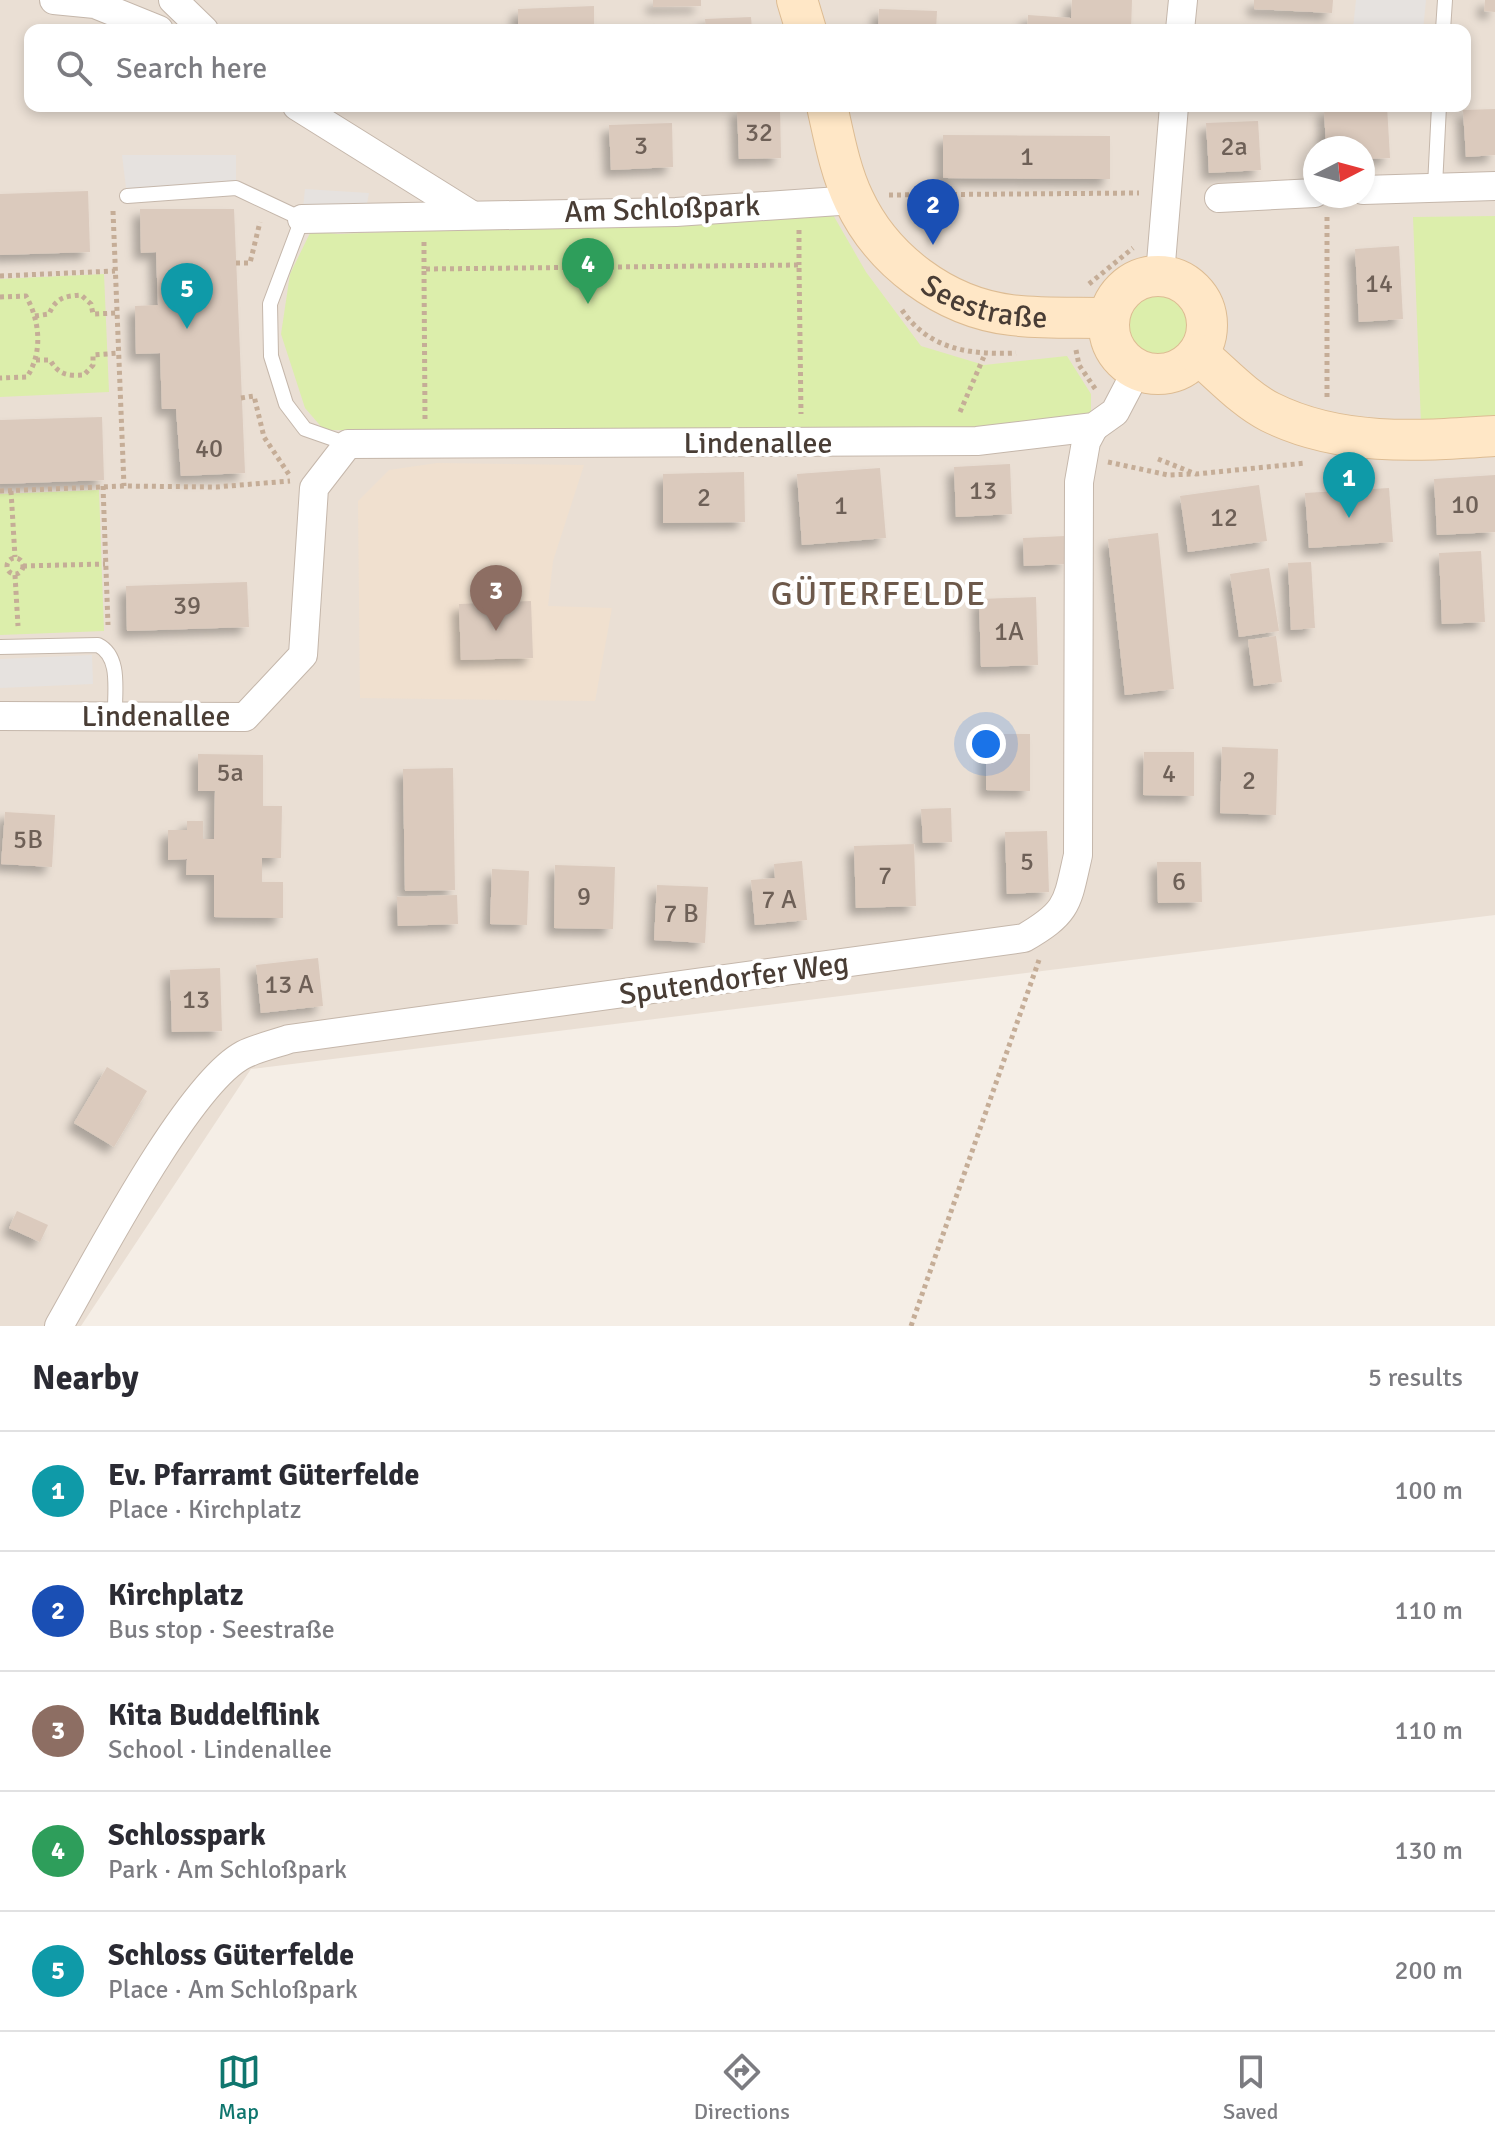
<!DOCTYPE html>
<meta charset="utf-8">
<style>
:root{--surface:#fff;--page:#f2f2f3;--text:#2b2b33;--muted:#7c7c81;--line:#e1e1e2;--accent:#0f766e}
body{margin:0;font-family:Signika,sans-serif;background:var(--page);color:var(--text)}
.compass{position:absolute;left:1303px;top:136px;width:72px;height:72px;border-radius:50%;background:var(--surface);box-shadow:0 4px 12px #0003;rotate:84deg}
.you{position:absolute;left:986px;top:744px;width:28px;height:28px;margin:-20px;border:6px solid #fff;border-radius:50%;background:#1a73e8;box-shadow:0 0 0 12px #1a73e833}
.badge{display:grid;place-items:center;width:52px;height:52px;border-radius:50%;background:var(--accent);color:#fff;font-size:26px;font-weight:700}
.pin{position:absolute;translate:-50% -66px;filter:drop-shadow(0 2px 4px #0008)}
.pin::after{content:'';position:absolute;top:42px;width:28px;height:24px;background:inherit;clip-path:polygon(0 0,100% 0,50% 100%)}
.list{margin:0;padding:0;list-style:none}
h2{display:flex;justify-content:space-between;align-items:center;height:104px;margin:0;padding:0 32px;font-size:34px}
h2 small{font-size:26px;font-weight:400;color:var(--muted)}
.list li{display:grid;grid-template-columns:52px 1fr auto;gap:24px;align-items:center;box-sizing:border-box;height:120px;padding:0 32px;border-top:2px solid var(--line)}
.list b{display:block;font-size:30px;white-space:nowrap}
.list p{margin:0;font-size:26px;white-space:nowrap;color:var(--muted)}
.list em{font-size:26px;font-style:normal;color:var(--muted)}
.icon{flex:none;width:44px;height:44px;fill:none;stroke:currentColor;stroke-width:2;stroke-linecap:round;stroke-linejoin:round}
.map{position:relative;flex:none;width:1495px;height:1326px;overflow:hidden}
.search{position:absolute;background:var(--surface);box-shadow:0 4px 12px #0003;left:24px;right:24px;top:24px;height:88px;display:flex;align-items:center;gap:20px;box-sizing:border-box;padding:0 28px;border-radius:16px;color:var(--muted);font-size:30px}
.sheet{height:704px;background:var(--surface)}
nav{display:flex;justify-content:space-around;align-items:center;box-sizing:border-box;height:112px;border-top:2px solid var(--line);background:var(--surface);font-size:22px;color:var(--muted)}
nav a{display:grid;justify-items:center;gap:4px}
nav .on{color:var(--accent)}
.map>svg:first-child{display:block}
</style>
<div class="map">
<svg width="1495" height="1326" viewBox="0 0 1495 1326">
<defs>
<filter id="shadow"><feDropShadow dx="-7" dy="7" stdDeviation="4" flood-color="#0004"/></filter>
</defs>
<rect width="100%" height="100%" fill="#f5eee6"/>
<path fill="#eadfd4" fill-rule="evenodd" d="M 0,0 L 1495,0 L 1495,915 L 251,1069 L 81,1326 L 0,1326 ZM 30,30 L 1465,30 L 1465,106 L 30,106 ZM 1315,148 L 1363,148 L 1363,196 L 1315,196 Z"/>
<path fill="#f0e0cf" d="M 437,463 L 584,465 L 553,561 L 548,606 L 612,608 L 595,701 L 360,698 L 358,501 L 389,470 Z"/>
<g fill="#dceeab">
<path d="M 832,213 L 866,272 L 921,346 L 984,365 L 1067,356 L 1091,394 L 1091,415 L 977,432 L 324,430 L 305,408 L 281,334 L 290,274 L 311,231 L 338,234 Z"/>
<path d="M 1495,216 L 1495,419 L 1421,424 L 1413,217 Z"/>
<path d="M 104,274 L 109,392 L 0,397 L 0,279 Z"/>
<circle cx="1160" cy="323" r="33"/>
<path d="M 99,490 L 104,631 L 0,635 L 0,494 Z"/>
</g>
<g fill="#e6e2df">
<path d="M 1356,0 L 1426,0 L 1423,30 L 1353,28 Z"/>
<path d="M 122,155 L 236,155 L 236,188 L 127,196 Z"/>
<path d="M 305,189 L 369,193 L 364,220 L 302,219 Z"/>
<path d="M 92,655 L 93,684 L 0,688 L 0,659 Z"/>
</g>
<g fill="#dbcabd" filter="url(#shadow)">
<path d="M 653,0 L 701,0 L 701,6 L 653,7 Z"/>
<path d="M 1072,0 L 1132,0 L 1131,30 L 1027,30 L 1028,15 L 1071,18 Z"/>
<path d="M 1254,0 L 1333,0 L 1332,13 L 1254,9 Z"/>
<path d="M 1485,0 L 1495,0 L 1495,12 L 1484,11 Z"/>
<path d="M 594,6 L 594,30 L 518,30 L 518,9 Z"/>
<path d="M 879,9 L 937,11 L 936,30 L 878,30 Z"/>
<path d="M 751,17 L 752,30 L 706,30 L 705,19 Z"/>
<path d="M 1387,106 L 1390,158 L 1363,159 L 1363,148 L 1326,148 L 1324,109 Z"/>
<path d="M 780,108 L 781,158 L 739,159 L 737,109 Z"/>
<path d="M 1495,109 L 1495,155 L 1466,157 L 1463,110 Z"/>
<path d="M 1258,121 L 1261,170 L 1209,173 L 1206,123 Z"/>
<path d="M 672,123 L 673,167 L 611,170 L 609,125 Z"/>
<path d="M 943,135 L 1110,136 L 1110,179 L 943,178 Z"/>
<path d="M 88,191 L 90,252 L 0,255 L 0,194 Z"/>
<path d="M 140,209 L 234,209 L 245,473 L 181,476 L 176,409 L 162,409 L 160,353 L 136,354 L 135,306 L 158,305 L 156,252 L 141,253 Z"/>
<path d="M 1399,246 L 1403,319 L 1359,322 L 1355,249 Z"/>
<path d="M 102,417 L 104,480 L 0,484 L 0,420 Z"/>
<path d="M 1010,464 L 1012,514 L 956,517 L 954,467 Z"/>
<path d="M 880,468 L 886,538 L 802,545 L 797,474 Z"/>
<path d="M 744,472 L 745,522 L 663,523 L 663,474 Z"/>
<path d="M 1495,475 L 1495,532 L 1437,535 L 1434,479 Z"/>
<path d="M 1259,485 L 1267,541 L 1188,552 L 1180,496 Z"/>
<path d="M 1389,488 L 1393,542 L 1309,548 L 1305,493 Z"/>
<path d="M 1158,533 L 1174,689 L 1125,695 L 1108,539 Z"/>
<path d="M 1065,536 L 1066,564 L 1024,566 L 1023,538 Z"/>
<path d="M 1481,551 L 1485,622 L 1442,624 L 1439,553 Z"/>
<path d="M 1311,562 L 1315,628 L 1291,630 L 1288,563 Z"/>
<path d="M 1269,568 L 1279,631 L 1239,637 L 1230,574 Z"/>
<path d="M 247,582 L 249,627 L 127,631 L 126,586 Z"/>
<path d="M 1036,597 L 1038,665 L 981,667 L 979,599 Z"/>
<path d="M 531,601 L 533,658 L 461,660 L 459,604 Z"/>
<path d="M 1276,636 L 1282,682 L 1254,686 L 1248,640 Z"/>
<path d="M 986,734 L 1030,734 L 1030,791 L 986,790 Z"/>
<path d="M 1222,747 L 1278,749 L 1276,815 L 1220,813 Z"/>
<path d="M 1144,752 L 1194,752 L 1194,796 L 1143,795 Z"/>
<path d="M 198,754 L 263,755 L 263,806 L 282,806 L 281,858 L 262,858 L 262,882 L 283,882 L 283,918 L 214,917 L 214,875 L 186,875 L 187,859 L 168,860 L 168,830 L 187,830 L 187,821 L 203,821 L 203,839 L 214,839 L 215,791 L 198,791 Z"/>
<path d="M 453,768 L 455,890 L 405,891 L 403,769 Z"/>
<path d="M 951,808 L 952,842 L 923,843 L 921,809 Z"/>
<path d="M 5,812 L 55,815 L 52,867 L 1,864 Z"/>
<path d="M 1047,831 L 1049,892 L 1007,894 L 1005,832 Z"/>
<path d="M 914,844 L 916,906 L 856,908 L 854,846 Z"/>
<path d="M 802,861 L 807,920 L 755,925 L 751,880 L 775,878 L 774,864 Z"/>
<path d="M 1157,862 L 1201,862 L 1202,902 L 1158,903 Z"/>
<path d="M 555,865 L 615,867 L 613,929 L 554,928 Z"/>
<path d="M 492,869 L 529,871 L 527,925 L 490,924 Z"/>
<path d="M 657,885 L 708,887 L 705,943 L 654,940 Z"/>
<path d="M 457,895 L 458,924 L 398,926 L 397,897 Z"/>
<path d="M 318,958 L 323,1006 L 261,1013 L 256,965 Z"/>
<path d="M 220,968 L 222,1031 L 172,1032 L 170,970 Z"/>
<path d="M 107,1067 L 147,1091 L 114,1147 L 74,1123 Z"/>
<path d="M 17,1211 L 48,1225 L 40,1242 L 9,1228 Z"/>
</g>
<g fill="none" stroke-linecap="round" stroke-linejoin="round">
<g stroke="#c5b7ab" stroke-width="16">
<g id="service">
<path d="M 1443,30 L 1445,0"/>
<path d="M 1435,186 L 1439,106"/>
<path d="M 127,196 L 236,188 L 302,219 L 270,304 L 271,356 L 286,404 L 305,429 L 348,444"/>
<path d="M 0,647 L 98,645 C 122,657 114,693 115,716"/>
</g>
</g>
<g stroke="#c5b7ab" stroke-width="30">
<g id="minor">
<path d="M 54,0 L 95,4 L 159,30"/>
<path d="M 173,0 L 204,30"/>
<path d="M 1180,30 L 1183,0"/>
<path d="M 297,106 L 470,214"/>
<path d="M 1363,190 L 1495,186"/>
<path d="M 1219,198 L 1315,193"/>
<path d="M 302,219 L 676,212 L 854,200"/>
<path d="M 1160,275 L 1174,106"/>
<path d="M 0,716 L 245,717 L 303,655 L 314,488 L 348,444 L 977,441 L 1094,427 L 1115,412 L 1137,370"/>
<path d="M 59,1326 C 94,1265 187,1085 243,1055 C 257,1048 275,1044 289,1039 L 1024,938 C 1069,912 1067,903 1078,855 L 1079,482 L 1086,442 L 1094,427"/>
</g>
</g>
<g stroke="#ddbc93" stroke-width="42">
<g id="secondary">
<path d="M 797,0 L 806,30"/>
<path id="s1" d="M 827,106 C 834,137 840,171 854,200 C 882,260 944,307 1011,315 C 1043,319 1076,317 1109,318"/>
<circle cx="1158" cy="325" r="49"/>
<path d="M 1198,354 C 1220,372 1244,399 1270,412 C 1340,447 1419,441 1495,436"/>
</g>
</g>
<g stroke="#c5ad97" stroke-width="5" stroke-dasharray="4 4" stroke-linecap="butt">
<path d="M 889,195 L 1139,193"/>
<path d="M 113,211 L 124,486"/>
<path d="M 1327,217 L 1327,399"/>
<path d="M 799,230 L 799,265"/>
<path d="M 424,242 L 424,269"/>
<path d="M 236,263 L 250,263 L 260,222"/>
<path d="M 0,276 L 115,271"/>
<path d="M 1089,284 L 1133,248"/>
<path d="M 0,297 L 26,296 C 40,321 43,352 27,377 L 0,378"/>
<path d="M 902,310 C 929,350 971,355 1016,353"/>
<path d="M 35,316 L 49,314 C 56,298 64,296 81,295 L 91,304 L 93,314 L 117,313"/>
<path d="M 1076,350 L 1079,365 L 1096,390"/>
<path d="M 36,360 L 50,360 C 59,375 67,376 84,375 L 93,365 L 93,355 L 119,353"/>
<path d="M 241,398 L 254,396 L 264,437 L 290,476"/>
<path d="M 960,412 L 985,354"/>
<path d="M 425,419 L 424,269 L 799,265 L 801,414"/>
<path d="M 1158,459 L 1196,474 L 1306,463"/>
<path d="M 1108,462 L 1168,475 L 1192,474"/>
<path d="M 103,486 L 108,625"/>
<path d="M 0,491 L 124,486 L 216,487 L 290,481"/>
<path d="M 11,491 L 15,557"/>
<circle cx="15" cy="566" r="8"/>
<path d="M 23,566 L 105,564"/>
<path d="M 15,575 L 18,626"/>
<path d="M 911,1326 L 1039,960"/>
</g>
<use href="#service" stroke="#fff" stroke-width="14"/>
<use href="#minor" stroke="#fff" stroke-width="28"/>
<use href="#secondary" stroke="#ffe7c6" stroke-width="40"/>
</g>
<g text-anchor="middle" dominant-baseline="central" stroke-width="8" stroke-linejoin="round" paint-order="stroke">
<g font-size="26" fill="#6e6057">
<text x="759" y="133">32</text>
<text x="641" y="146">3</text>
<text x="1234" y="147">2a</text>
<text x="1027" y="157">1</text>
<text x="1379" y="284">14</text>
<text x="209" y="449">40</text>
<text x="983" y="491">13</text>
<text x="704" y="498">2</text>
<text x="1465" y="505">10</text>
<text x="841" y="506">1</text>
<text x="1224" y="518">12</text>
<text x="187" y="606">39</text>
<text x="1009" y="632">1A</text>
<text x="230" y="773">5a</text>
<text x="1169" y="774">4</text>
<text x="1249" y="781">2</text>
<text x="28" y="840">5B</text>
<text x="1027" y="862">5</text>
<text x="885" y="876">7</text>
<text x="1179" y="882">6</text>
<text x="584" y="897">9</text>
<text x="779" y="900">7 A</text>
<text x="681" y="914">7 B</text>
<text x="289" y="985">13 A</text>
<text x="196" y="1000">13</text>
</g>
<g font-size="30" fill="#493d35" stroke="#fff">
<text transform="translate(662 209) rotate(-2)">Am Schloßpark</text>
<text stroke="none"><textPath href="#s1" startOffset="272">Seestraße</textPath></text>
<text x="758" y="443">Lindenallee</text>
<text x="156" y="716">Lindenallee</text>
<text transform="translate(734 979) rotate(-8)">Sputendorfer Weg</text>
</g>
<g font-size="34" letter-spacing="2" fill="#6d594b" stroke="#fff">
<text x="879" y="594">GÜTERFELDE</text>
</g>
</g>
</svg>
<svg class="compass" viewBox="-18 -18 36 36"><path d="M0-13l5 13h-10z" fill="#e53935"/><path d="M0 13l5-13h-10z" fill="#7c7c81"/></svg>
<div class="you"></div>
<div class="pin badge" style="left:1349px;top:518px;background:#0f9aa8">1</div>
<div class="pin badge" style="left:933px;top:245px;background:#1a4fb4">2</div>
<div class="pin badge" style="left:496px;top:631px;background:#8d6e63">3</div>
<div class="pin badge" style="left:588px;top:304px;background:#2e9e5b">4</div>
<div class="pin badge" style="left:187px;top:329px;background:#0f9aa8">5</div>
<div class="search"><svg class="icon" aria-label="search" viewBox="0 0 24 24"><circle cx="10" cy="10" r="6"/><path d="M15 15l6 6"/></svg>Search here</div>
</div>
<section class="sheet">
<h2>Nearby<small>5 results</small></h2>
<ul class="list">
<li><span class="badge" style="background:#0f9aa8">1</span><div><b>Ev. Pfarramt Güterfelde</b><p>Place · Kirchplatz</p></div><em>100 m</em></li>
<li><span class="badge" style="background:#1a4fb4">2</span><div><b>Kirchplatz</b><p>Bus stop · Seestraße</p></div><em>110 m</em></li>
<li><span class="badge" style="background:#8d6e63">3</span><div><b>Kita Buddelflink</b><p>School · Lindenallee</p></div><em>110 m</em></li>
<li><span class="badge" style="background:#2e9e5b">4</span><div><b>Schlosspark</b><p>Park · Am Schloßpark</p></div><em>130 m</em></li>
<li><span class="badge" style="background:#0f9aa8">5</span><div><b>Schloss Güterfelde</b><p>Place · Am Schloßpark</p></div><em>200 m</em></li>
</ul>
</section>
<nav>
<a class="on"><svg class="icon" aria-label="map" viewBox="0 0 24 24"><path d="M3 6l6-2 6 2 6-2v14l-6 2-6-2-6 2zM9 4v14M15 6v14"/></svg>Map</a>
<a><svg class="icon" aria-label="directions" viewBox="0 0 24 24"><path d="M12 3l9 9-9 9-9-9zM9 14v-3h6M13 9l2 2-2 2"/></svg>Directions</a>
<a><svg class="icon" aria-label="saved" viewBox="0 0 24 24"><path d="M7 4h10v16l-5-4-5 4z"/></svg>Saved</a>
</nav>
